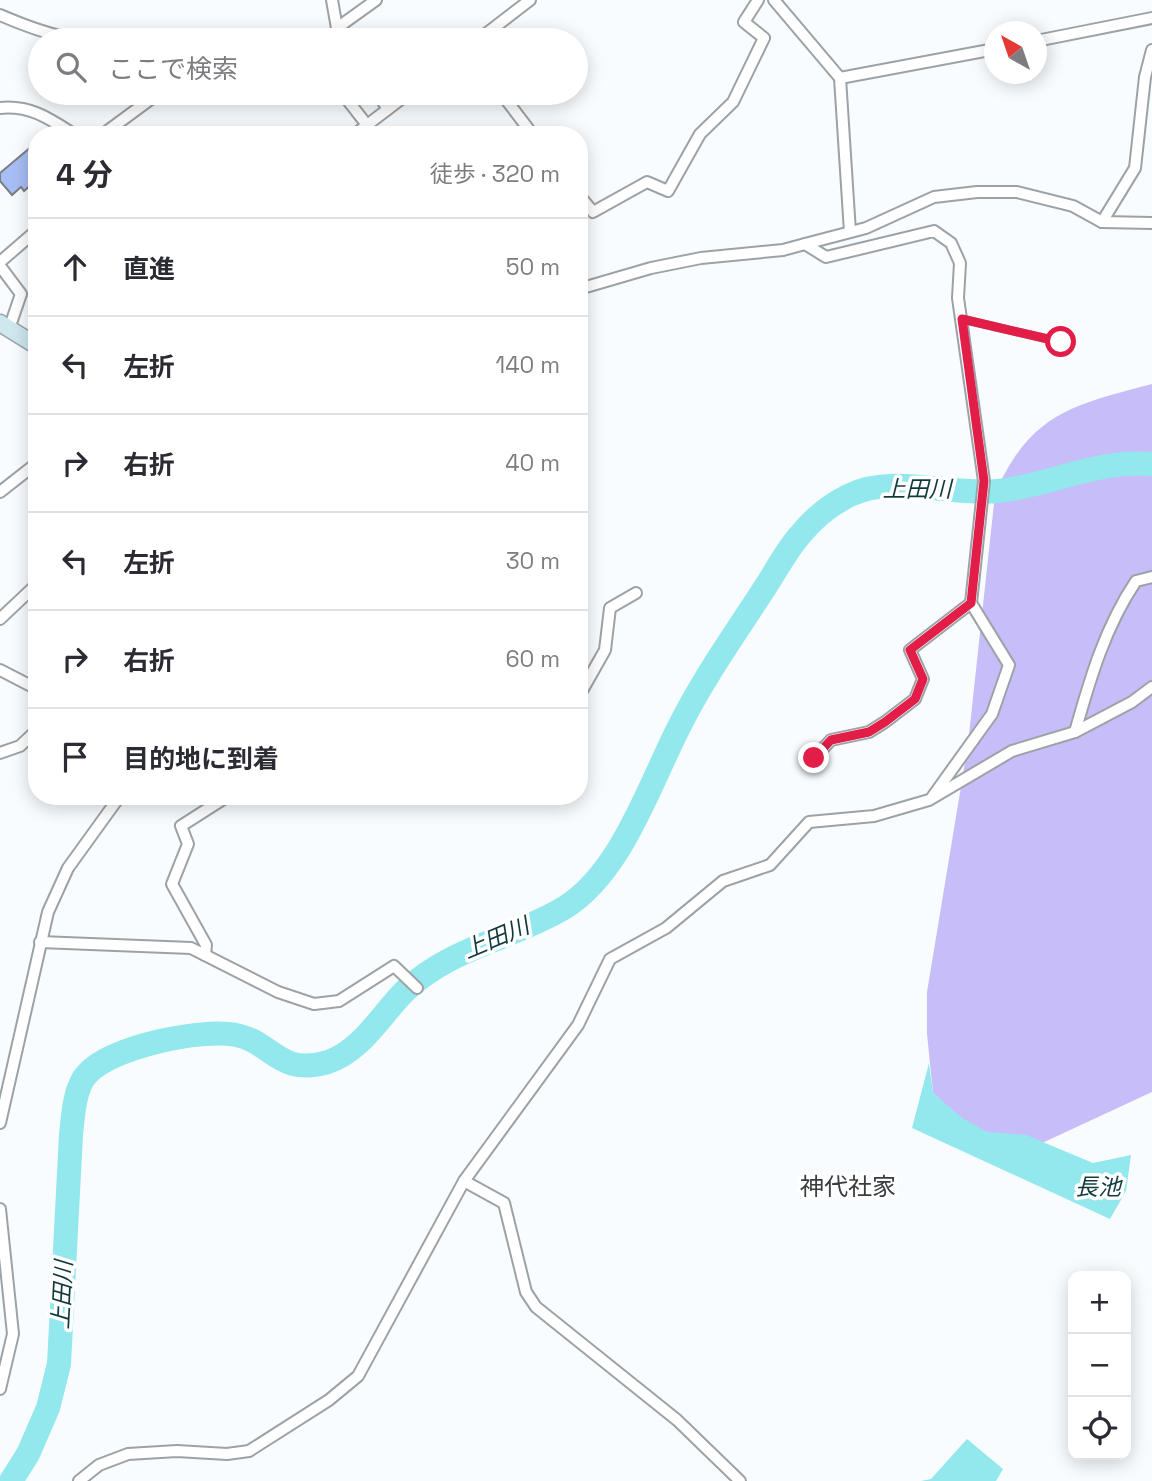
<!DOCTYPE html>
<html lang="ja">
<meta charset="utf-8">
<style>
:root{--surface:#fff;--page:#f7f7f7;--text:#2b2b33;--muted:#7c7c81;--line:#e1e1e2}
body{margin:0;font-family:"Space Grotesk","Noto Sans JP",sans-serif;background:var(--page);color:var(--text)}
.controls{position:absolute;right:21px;bottom:21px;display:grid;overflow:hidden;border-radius:14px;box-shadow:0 4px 18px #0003}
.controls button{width:63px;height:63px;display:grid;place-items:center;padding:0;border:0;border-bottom:2px solid var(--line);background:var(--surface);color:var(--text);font:35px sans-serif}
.compass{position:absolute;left:984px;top:21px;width:63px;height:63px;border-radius:50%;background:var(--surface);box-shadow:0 4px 18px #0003;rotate:320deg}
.stop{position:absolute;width:21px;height:21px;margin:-16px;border:5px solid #e11d48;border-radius:50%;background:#fff}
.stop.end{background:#e11d48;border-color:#fff;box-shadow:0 2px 7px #0008}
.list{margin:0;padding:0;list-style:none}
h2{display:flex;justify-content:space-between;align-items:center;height:91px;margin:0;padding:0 28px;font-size:30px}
h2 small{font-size:23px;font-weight:400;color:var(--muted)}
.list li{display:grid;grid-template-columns:46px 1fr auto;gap:21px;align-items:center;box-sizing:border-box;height:98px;padding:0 28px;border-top:2px solid var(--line)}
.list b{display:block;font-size:26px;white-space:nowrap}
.list em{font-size:23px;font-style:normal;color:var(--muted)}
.icon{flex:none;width:38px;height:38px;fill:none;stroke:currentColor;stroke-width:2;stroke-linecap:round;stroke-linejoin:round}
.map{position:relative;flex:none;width:1152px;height:1481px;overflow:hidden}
.search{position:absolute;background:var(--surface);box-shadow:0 4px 18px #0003;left:28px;top:28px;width:560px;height:77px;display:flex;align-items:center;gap:18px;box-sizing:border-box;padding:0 24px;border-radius:38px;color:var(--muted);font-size:26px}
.panel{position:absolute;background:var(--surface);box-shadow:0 4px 18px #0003;left:28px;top:126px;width:560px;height:679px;border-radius:28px}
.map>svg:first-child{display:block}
</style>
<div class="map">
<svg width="1152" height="1481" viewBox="0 0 1152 1481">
<rect width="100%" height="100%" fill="#f8fcff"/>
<path fill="#c7bef9" d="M 1152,384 L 1152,1092 L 1040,1144 C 1020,1131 1007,1138 987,1132 C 966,1125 949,1107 933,1093 L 927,1034 L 927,992 L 968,744 L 995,494 C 1030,413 1073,405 1152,384 Z"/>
<g fill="#92e8ec">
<path d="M 929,1063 L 933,1093 L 962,1118 L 987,1132 L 1026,1135 L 1093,1163 L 1131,1155 L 1126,1191 L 1110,1219 L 912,1128 Z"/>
<path d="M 967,1439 L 1003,1469 L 996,1481 L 921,1481 L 931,1479 Z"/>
</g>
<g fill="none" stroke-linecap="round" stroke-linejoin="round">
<path stroke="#92e8ec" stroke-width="24" d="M 11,1481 L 28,1454 L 48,1408 L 59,1364 L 71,1135 C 73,1117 74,1088 87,1074 C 111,1047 201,1028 236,1035 C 271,1041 279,1077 328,1062 C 363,1050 382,1013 406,990 C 452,947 512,939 564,908 C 621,873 649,786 678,729 C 702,680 735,634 764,589 C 776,571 786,551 800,535 C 813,519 831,504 850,495 C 894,474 950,496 998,491 C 1053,485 1093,460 1152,464"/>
</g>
<path fill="#a7bdf5" stroke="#7c7e84" stroke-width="2" d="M 37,142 L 37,174 L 30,179 L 33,183 L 24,191 L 21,187 L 12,195 L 0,181 L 0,173 Z"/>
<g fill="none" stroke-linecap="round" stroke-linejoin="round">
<g stroke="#9da2a7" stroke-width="9">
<path id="lane" d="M 962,319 L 1061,342"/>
</g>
<g stroke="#9da2a7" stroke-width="14">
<g id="street">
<path d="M 332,0 L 338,34 L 342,40"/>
<path d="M 774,0 L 840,78 L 850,232"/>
<path d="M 0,15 C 35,30 81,48 119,35 L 129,40"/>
<path d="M 337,28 L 376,0"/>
<path d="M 478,40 L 530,0"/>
<path d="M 1036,41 L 1152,18"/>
<path d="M 840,78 L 995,49"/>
<path d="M 342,93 L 367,125"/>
<path d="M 377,93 L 388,109"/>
<path d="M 501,93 L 533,135"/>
<path d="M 0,108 C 31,105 50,119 75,135"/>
<path d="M 102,135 L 159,93"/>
<path d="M 354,135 L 409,93"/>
<path d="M 579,195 L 593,212 L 647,182 L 668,191 L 700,134 L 733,102 L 764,38 L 744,22 L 758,0"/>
<path d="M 1102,222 L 1135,168 L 1145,77 L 1152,50"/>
<path d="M 805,244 L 826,257 L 934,231 L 951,243 L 960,263 L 958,298 L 984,481 L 971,603 L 1009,665 L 992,714 L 933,796"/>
<path d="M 0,262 L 37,230"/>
<path d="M 0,266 L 21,294 L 9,329"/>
<path d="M 579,289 L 651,268 L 701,258 L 783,250 L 805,244 L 866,228 L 934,197 L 977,192 L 1017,192 L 1073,206 L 1102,222 L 1152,223"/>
<path d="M 0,492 L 37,463"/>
<path d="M 0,619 L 37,584"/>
<path d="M 0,670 L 37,689"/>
<path d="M 579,696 L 605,650 L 610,608 L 636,593"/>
<path d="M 1075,732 C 1090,679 1105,627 1136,581 L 1152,577"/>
<path d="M 0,753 L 20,746 L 37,730"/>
<path d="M 814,758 L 831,740 L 869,732 L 885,722 L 915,699 L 923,679 L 910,650 L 971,603"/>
<path d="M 484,796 L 487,796"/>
<path d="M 40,942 L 191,948 L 278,992 L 314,1004 L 339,1001 L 394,966 L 417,988"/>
<path d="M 205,955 L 206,945 L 172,884 L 188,844 L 181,826 L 228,796"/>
<path d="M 0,1123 L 48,912 L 68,868 L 120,796"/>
<path d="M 464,1181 L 504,1203 L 526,1292 L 536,1307 L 677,1420 L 740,1481"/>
<path d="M 0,1209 L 13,1334 L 0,1389"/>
<path d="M 79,1481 L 99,1465 L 128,1454 L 177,1451 L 227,1454 L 249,1451 L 329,1400 L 358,1376 L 464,1181 L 578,1025 L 610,959 L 666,928 L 723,881 L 770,865 L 809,822 L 874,816 L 929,800 L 1012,751 L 1075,732 L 1132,702 L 1152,687"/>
</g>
</g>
<g stroke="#9da2a7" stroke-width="19">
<path id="secondary" d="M 0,323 L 37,346"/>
</g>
<use href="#lane" stroke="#fff" stroke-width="5"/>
<use href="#street" stroke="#fff" stroke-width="10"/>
<use href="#secondary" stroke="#cee8f0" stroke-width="16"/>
</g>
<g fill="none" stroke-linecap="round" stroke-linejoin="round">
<path stroke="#e11d48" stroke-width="9" d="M 814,758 L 831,740 L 869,732 L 885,722 L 915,699 L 923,679 L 910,650 L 971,603 L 984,481 L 962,319 L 1061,342"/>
</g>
<g text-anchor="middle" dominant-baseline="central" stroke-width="7" stroke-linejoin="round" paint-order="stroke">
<g font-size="23" font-style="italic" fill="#103a3c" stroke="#fff">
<text x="917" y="489">上田川</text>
<text transform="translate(496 938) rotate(-23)">上田川</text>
<text x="1098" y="1187">長池</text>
<text transform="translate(62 1295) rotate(-87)">上田川</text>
</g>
<g font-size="24" fill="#3a3d3f" stroke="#fff">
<text x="848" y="1186">神代社家</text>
</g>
</g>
</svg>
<div class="controls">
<button>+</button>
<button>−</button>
<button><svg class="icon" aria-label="locate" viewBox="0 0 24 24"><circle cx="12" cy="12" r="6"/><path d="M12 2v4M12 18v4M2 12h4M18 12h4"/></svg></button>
</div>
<svg class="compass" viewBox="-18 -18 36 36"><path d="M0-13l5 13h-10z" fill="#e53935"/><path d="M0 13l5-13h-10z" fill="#7c7c81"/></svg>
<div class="stop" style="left:1061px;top:342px"></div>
<div class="stop end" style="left:814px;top:758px"></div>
<div class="search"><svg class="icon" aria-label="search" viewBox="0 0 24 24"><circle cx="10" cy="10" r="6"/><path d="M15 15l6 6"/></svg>ここで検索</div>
<section class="panel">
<h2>4 分<small>徒歩 · 320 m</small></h2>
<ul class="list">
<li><svg class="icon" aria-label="ahead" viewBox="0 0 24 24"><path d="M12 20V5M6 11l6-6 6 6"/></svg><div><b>直進</b></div><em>50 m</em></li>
<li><svg class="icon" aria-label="left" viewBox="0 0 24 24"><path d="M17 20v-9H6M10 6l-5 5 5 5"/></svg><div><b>左折</b></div><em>140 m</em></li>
<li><svg class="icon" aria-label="right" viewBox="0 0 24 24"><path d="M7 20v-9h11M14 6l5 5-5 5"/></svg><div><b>右折</b></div><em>40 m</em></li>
<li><svg class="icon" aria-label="left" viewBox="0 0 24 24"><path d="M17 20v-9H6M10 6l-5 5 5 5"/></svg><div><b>左折</b></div><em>30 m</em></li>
<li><svg class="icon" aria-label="right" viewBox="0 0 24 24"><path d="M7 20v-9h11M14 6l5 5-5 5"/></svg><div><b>右折</b></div><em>60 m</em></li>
<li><svg class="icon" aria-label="arrive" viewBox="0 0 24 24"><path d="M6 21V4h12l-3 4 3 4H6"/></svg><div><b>目的地に到着</b></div></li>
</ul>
</section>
</div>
